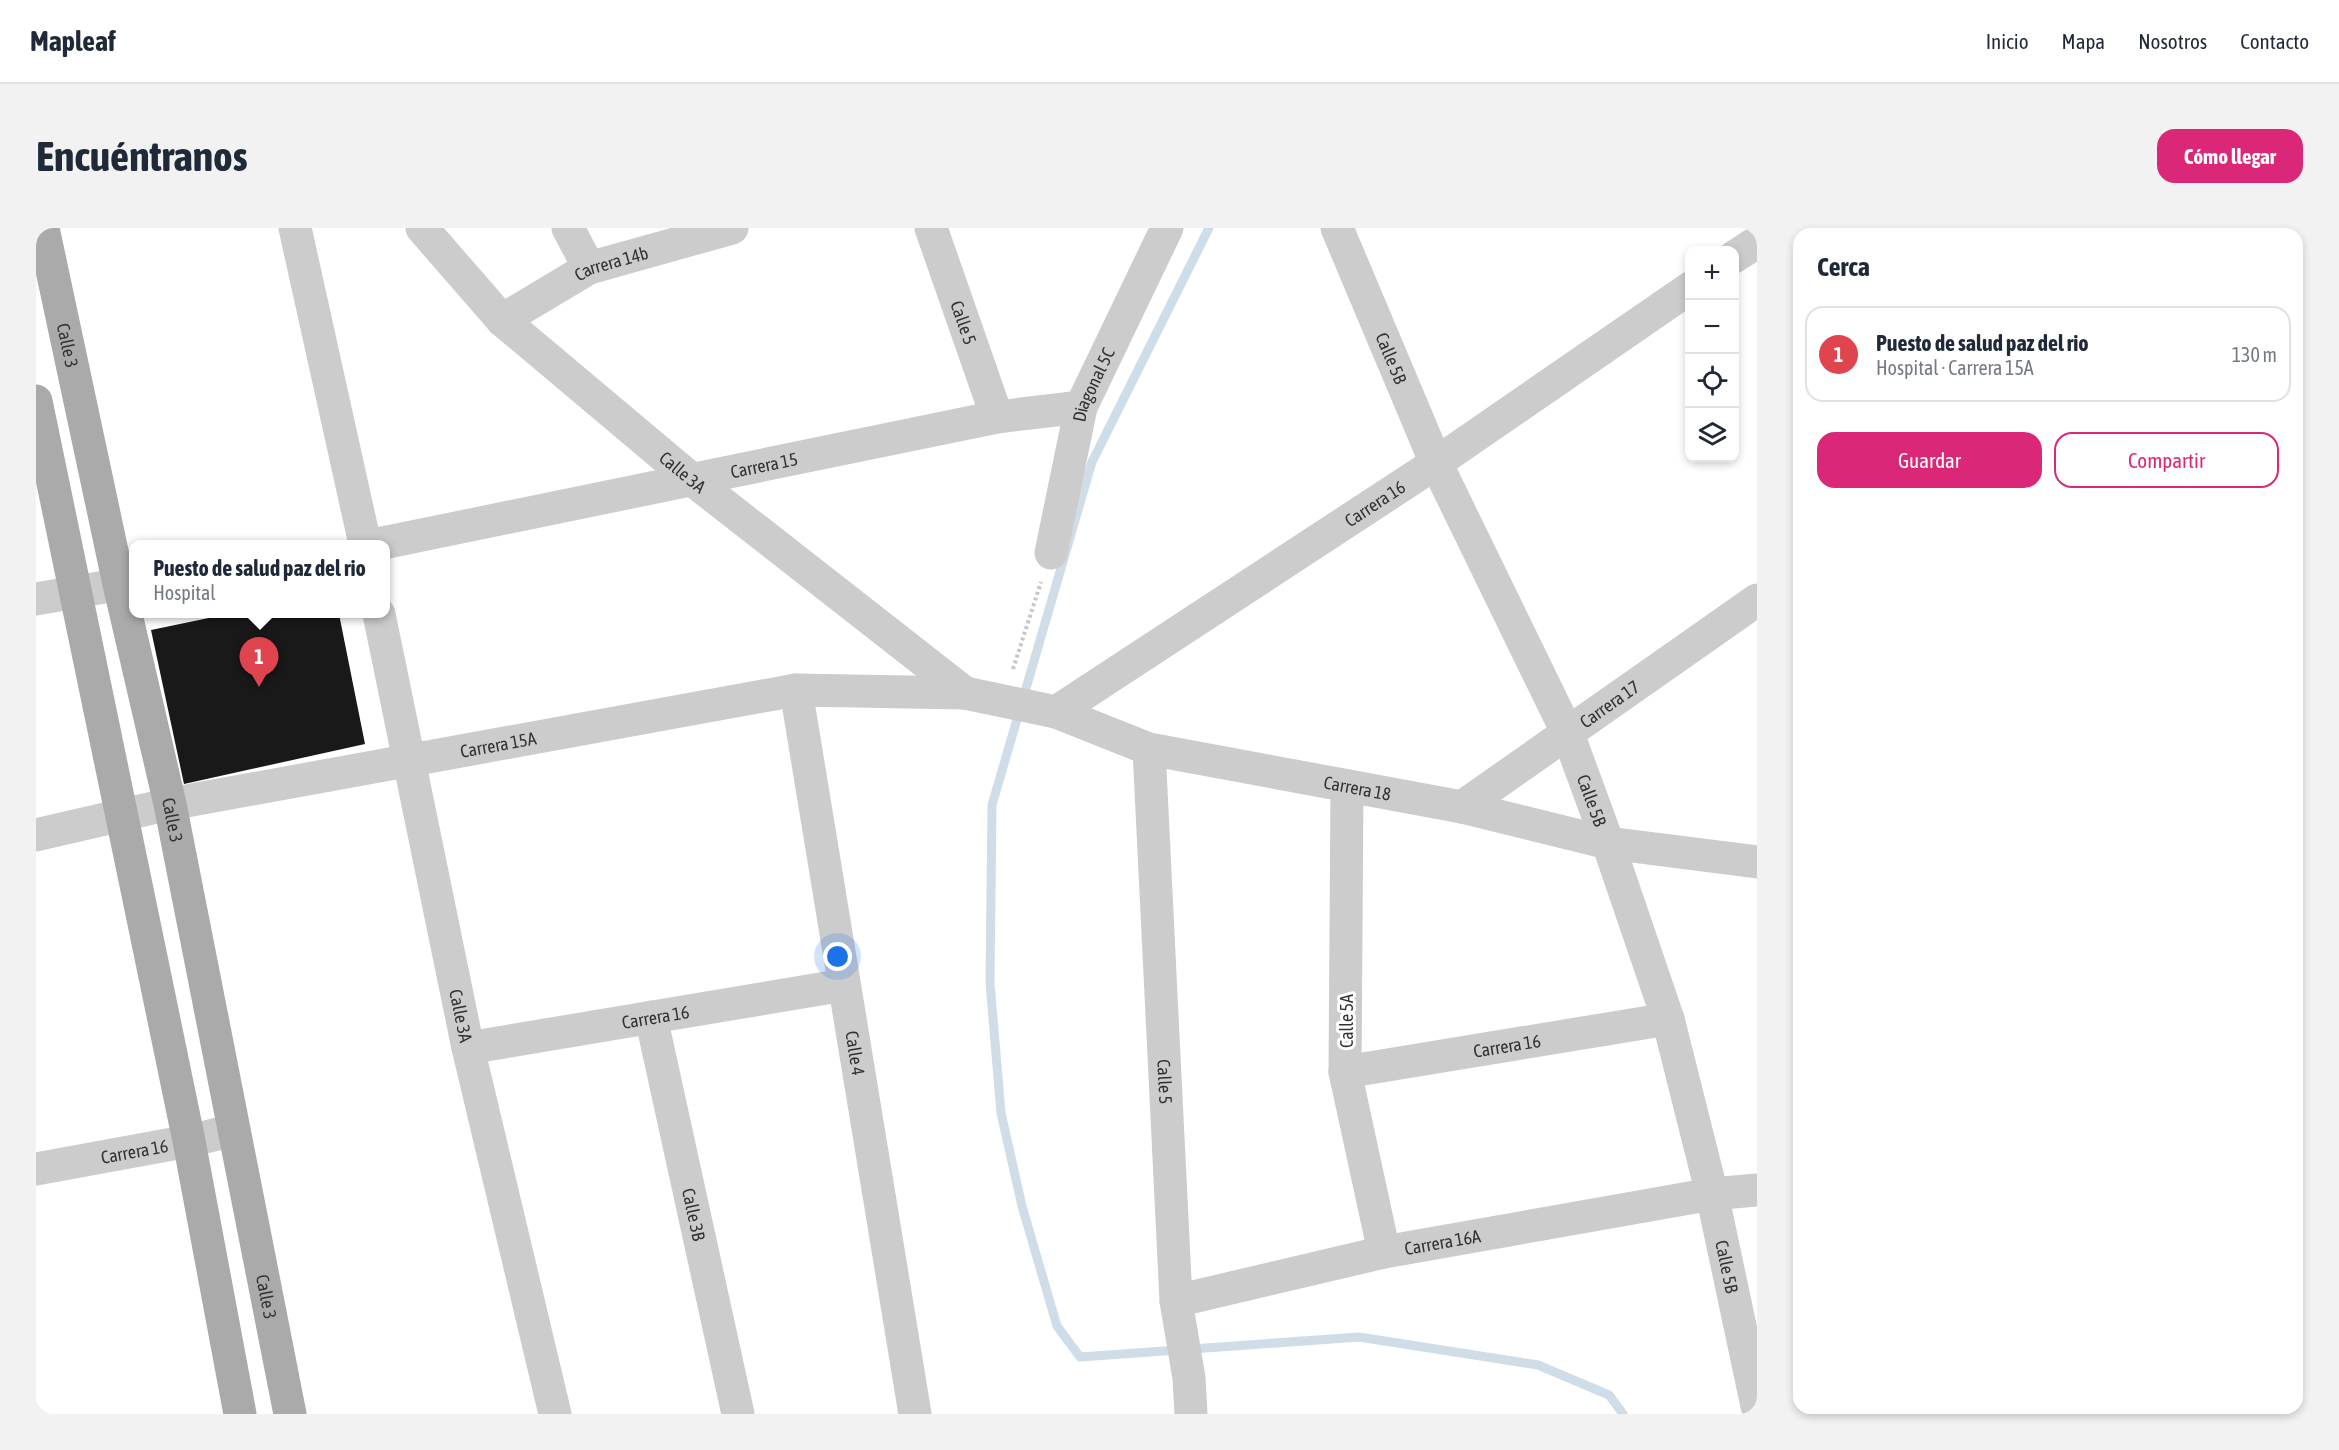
<!DOCTYPE html>
<html lang="es">
<meta charset="utf-8">
<style>
:root{--surface:#fff;--page:#f2f2f3;--text:#1f2937;--muted:#747a83;--line:#e0e1e3;--accent:#db2777}
body{margin:0;font-family:"Asap Condensed",sans-serif;background:var(--page);color:var(--text)}
.controls{position:absolute;right:18px;top:18px;display:grid;overflow:hidden;border-radius:12px;box-shadow:0 3px 9px #0003}
.controls button{width:54px;height:54px;display:grid;place-items:center;padding:0;border:0;border-bottom:2px solid var(--line);background:var(--surface);color:var(--text);font:30px sans-serif}
.you{position:absolute;left:802px;top:729px;width:21px;height:21px;margin:-15px;border:4px solid #fff;border-radius:50%;background:#1a73e8;box-shadow:0 0 0 9px #1a73e833}
.badge{display:grid;place-items:center;width:39px;height:39px;border-radius:50%;background:var(--accent);color:#fff;font-size:20px;font-weight:700}
.pin{position:absolute;translate:-50% -50px;filter:drop-shadow(0 2px 3px #0008)}
.pin::after{content:'';position:absolute;top:32px;width:21px;height:18px;background:inherit;clip-path:polygon(0 0,100% 0,50% 100%)}
.popup{position:absolute;left:93px;top:312px;width:261px;height:78px;box-sizing:border-box;display:grid;place-content:center;border-radius:12px;background:var(--surface);filter:drop-shadow(0 2px 4px #0005);font-size:20px;white-space:nowrap;color:var(--muted)}
.popup b{font-size:22px;color:var(--text)}
.popup::after{content:'';position:absolute;left:50%;top:100%;margin-left:-12px;border:12px solid transparent;border-top-color:var(--surface)}
.list{margin:0;padding:0;list-style:none}
h2{display:flex;justify-content:space-between;align-items:center;height:78px;margin:0;padding:0 24px;font-size:26px}
h2 small{font-size:20px;font-weight:400;color:var(--muted)}
.list li{display:grid;grid-template-columns:39px 1fr auto;gap:18px;align-items:center;box-sizing:border-box;height:96px;margin:0 12px 12px;padding:0 12px;border:2px solid var(--line);border-radius:18px}
.list b{display:block;font-size:22px;white-space:nowrap}
.list p{margin:0;font-size:20px;white-space:nowrap;color:var(--muted)}
.list em{font-size:20px;font-style:normal;color:var(--muted)}
.actions{display:flex;gap:12px;padding:18px 24px}
.actions a{flex:1;padding:14px 0;border:2px solid var(--accent);border-radius:18px;text-align:center;font-size:21px;color:var(--accent)}
.actions .main{background:var(--accent);color:#fff}
.icon{flex:none;width:33px;height:33px;fill:none;stroke:currentColor;stroke-width:2;stroke-linecap:round;stroke-linejoin:round}
.map{position:relative;flex:none;width:1721px;height:1186px;overflow:hidden;border-radius:18px}
header{display:flex;align-items:center;gap:36px;box-sizing:border-box;height:84px;padding:0 30px;background:var(--surface);border-bottom:2px solid var(--line)}
header strong{font-size:28px}
nav{display:flex;gap:33px;margin-inline-start:auto;font-size:21px}
.intro{display:flex;align-items:center;justify-content:space-between;box-sizing:border-box;height:144px;padding:0 36px}
h1{margin:0;font-size:42px}
.button{padding:15px 27px;border-radius:18px;background:var(--accent);color:#fff;font-size:21px;font-weight:700}
main{display:flex;gap:36px;padding:0 36px}
aside{flex:1;background:var(--surface);border-radius:18px;box-shadow:0 3px 9px #0003}
.map>svg:first-child{display:block}
</style>
<header>
<strong>Mapleaf</strong>
<nav><a>Inicio</a><a>Mapa</a><a>Nosotros</a><a>Contacto</a></nav>
</header>
<div class="intro"><h1>Encuéntranos</h1><a class="button">Cómo llegar</a></div>
<main>
<div class="map">
<svg width="1721" height="1186" viewBox="0 0 1721 1186">
<rect width="100%" height="100%" fill="#fff"/>
<g fill="none" stroke-linecap="round" stroke-linejoin="round">
<path stroke="#cedde7" stroke-width="9" d="M 1173,0 L 1056,234 L 956,577 L 954,755 L 965,885 L 986,978 L 1021,1098 L 1044,1129 L 1323,1109 L 1502,1137 L 1573,1167 L 1587,1186"/>
</g>
<path fill="#191919" d="M 192,386 L 303,386 L 329,516 L 148,556 L 115,402 Z"/>
<g fill="none" stroke-linecap="round" stroke-linejoin="round">
<path stroke="#c6c6c6" stroke-width="4" stroke-dasharray="3 3" stroke-linecap="butt" d="M 977,441 L 1005,354"/>
<g stroke="#ccc" stroke-width="33">
<path d="M 259,0 L 329,316"/>
<path id="s1" d="M 386,0 L 466,92 L 654,250 L 929,465"/>
<path d="M 532,0 L 553,40"/>
<path id="s2" d="M 895,0 L 961,189"/>
<path id="s3" d="M 1301,0 L 1400,235 L 1532,506 L 1572,615 L 1632,791 L 1676,966 L 1721,1178"/>
<path d="M 1698,29 L 1721,14"/>
<path id="s4" d="M 466,92 L 553,40 L 696,0"/>
<path id="s5" d="M 342,316 L 961,189 L 1045,179"/>
<path id="s6" d="M 1015,325 L 1045,179 L 1131,0"/>
<path d="M 0,371 L 97,354"/>
<path id="s7" d="M 343,386 L 432,820 L 519,1186"/>
<path id="s8" d="M 760,462 L 879,1186"/>
<path id="s9" d="M 1020,484 L 1400,235 L 1654,60"/>
<path id="s10" d="M 1113,521 L 1140,1073 L 1153,1150 L 1155,1186"/>
<path d="M 1311,558 L 1309,844 L 1348,1024"/>
<path id="s11" d="M 1426,579 L 1721,372"/>
<path id="s12" d="M 0,607 L 134,576 L 760,462 L 929,465 L 1020,484 L 1113,521 L 1426,579 L 1572,615 L 1721,634"/>
<path id="s13" d="M 615,789 L 702,1186"/>
<path id="s14" d="M 432,820 L 808,757"/>
<path id="s15" d="M 1309,844 L 1632,791"/>
<path id="s16" d="M 0,941 L 153,913 L 198,902"/>
<path id="s17" d="M 1140,1073 L 1348,1024 L 1676,966 L 1721,962"/>
</g>
<g stroke="#aaa" stroke-width="33">
<path id="s18" d="M 7,0 L 83,356 L 134,576 L 254,1186"/>
<path d="M 0,173 L 153,913 L 204,1186"/>
</g>
</g>
<g text-anchor="middle" dominant-baseline="central" stroke-width="6" stroke-linejoin="round" paint-order="stroke">
<g font-size="18" fill="#323232" stroke="#fff">
<text stroke="none"><textPath href="#s4" startOffset="124">Carrera 14b</textPath></text>
<text stroke="none"><textPath href="#s2" startOffset="100">Calle 5</textPath></text>
<text stroke="none"><textPath href="#s18" startOffset="120">Calle 3</textPath></text>
<text stroke="none"><textPath href="#s3" startOffset="141">Calle 5B</textPath></text>
<text stroke="none"><textPath href="#s6" startOffset="174">Diagonal 5C</textPath></text>
<text stroke="none"><textPath href="#s5" startOffset="394">Carrera 15</textPath></text>
<text stroke="none"><textPath href="#s1" startOffset="358">Calle 3A</textPath></text>
<text stroke="none"><textPath href="#s9" startOffset="381">Carrera 16</textPath></text>
<text stroke="none"><textPath href="#s11" startOffset="180">Carrera 17</textPath></text>
<text stroke="none"><textPath href="#s12" startOffset="471">Carrera 15A</textPath></text>
<text stroke="none"><textPath href="#s12" startOffset="1348">Carrera 18</textPath></text>
<text stroke="none"><textPath href="#s3" startOffset="627">Calle 5B</textPath></text>
<text stroke="none"><textPath href="#s18" startOffset="606">Calle 3</textPath></text>
<text stroke="none"><textPath href="#s7" startOffset="410">Calle 3A</textPath></text>
<text stroke="none"><textPath href="#s14" startOffset="190">Carrera 16</textPath></text>
<text transform="translate(1310 793) rotate(-90)">Calle 5A</text>
<text stroke="none"><textPath href="#s15" startOffset="164">Carrera 16</textPath></text>
<text stroke="none"><textPath href="#s8" startOffset="368">Calle 4</textPath></text>
<text stroke="none"><textPath href="#s10" startOffset="333">Calle 5</textPath></text>
<text stroke="none"><textPath href="#s16" startOffset="100">Carrera 16</textPath></text>
<text stroke="none"><textPath href="#s13" startOffset="202">Calle 3B</textPath></text>
<text stroke="none"><textPath href="#s17" startOffset="273">Carrera 16A</textPath></text>
<text stroke="none"><textPath href="#s3" startOffset="1113">Calle 5B</textPath></text>
<text stroke="none"><textPath href="#s18" startOffset="1092">Calle 3</textPath></text>
</g>
</g>
</svg>
<div class="controls">
<button>+</button>
<button>−</button>
<button><svg class="icon" aria-label="locate" viewBox="0 0 24 24"><circle cx="12" cy="12" r="6"/><path d="M12 2v4M12 18v4M2 12h4M18 12h4"/></svg></button>
<button><svg class="icon" aria-label="layers" viewBox="0 0 24 24"><path d="M12 4l9 5-9 5-9-5zM3 14l9 5 9-5"/></svg></button>
</div>
<div class="you"></div>
<div class="pin badge" style="left:223px;top:459px;background:#e0444e">1</div>
<div class="popup"><b>Puesto de salud paz del rio</b>Hospital</div>
</div>
<aside>
<h2>Cerca<small></small></h2>
<ul class="list">
<li><span class="badge" style="background:#e0444e">1</span><div><b>Puesto de salud paz del rio</b><p>Hospital · Carrera 15A</p></div><em>130 m</em></li>
</ul>
<div class="actions"><a class="main">Guardar</a><a>Compartir</a></div>
</aside>
</main>
